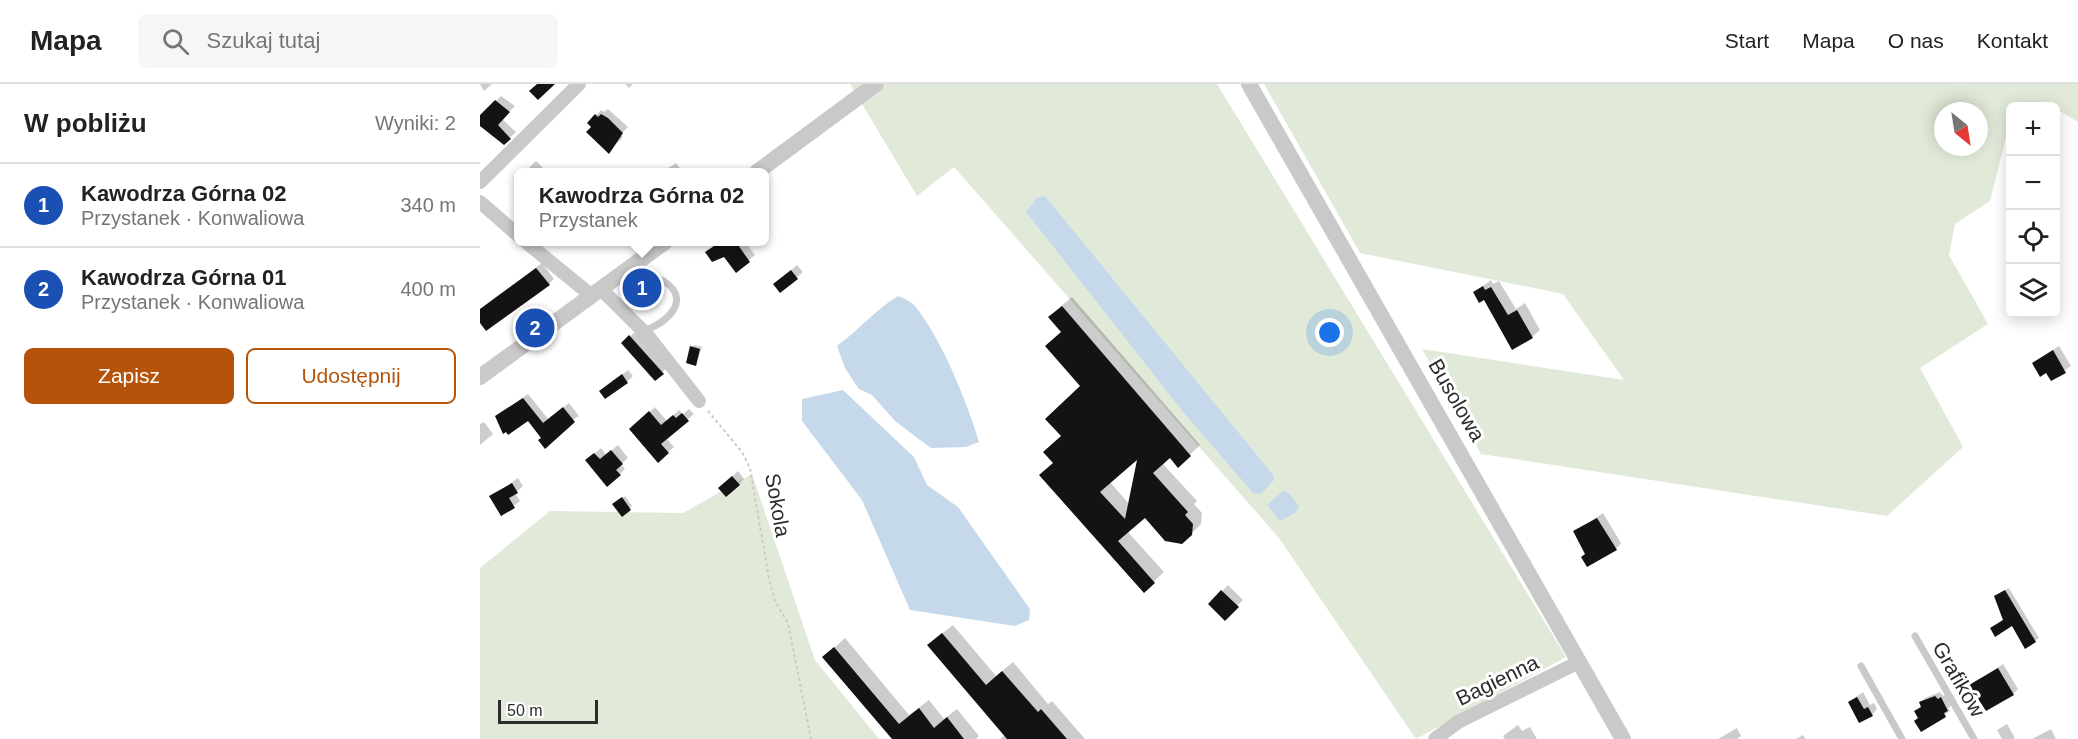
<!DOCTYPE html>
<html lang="pl">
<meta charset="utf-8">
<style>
:root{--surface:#fff;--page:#f6f6f6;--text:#222;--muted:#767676;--line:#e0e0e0;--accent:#b45309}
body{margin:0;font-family:Arial,sans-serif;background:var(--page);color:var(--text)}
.controls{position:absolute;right:18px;top:18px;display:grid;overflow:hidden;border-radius:9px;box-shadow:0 3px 15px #0003}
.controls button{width:54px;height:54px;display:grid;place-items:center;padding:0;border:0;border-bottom:2px solid var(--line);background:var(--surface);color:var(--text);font:30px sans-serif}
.compass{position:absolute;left:1454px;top:18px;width:54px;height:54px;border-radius:50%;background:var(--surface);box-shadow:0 3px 15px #0003;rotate:150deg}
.scale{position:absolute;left:18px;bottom:15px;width:100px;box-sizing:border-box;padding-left:6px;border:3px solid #2c2c2c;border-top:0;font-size:16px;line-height:21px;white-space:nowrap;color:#2c2c2c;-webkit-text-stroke:4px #fff;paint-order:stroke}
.you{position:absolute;left:850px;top:249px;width:21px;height:21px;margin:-15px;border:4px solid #fff;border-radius:50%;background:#1a73e8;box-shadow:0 0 0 9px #1a73e833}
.badge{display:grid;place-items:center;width:39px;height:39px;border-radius:50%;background:var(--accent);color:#fff;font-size:20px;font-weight:700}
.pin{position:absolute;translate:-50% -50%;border:3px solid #fff;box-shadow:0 2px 6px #0006}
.popup{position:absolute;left:34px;top:84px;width:255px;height:78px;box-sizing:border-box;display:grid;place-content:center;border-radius:9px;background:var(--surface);filter:drop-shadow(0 2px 4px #0005);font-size:20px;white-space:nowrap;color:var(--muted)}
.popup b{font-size:22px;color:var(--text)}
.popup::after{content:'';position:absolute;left:50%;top:100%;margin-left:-12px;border:12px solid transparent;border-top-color:var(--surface)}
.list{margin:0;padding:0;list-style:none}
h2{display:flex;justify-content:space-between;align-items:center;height:78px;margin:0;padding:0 24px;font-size:26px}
h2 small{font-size:20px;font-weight:400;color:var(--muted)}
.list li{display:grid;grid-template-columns:39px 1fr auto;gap:18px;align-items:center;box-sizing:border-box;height:84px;padding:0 24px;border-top:2px solid var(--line)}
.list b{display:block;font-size:22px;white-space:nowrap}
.list p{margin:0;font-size:20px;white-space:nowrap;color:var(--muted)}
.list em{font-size:20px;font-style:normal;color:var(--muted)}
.actions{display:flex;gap:12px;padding:18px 24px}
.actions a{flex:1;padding:14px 0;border:2px solid var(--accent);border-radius:9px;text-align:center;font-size:21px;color:var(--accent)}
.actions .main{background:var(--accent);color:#fff}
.icon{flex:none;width:33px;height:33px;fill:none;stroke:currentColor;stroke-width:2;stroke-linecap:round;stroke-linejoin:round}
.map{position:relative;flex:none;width:1598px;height:655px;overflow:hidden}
header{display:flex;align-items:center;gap:36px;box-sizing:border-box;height:84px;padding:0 30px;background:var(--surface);border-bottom:2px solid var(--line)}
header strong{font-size:28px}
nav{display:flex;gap:33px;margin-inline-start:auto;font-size:21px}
.search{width:420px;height:54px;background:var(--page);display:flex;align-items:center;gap:15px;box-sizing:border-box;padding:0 21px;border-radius:9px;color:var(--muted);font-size:22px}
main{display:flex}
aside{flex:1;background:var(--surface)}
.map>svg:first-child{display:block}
</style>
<header>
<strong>Mapa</strong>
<div class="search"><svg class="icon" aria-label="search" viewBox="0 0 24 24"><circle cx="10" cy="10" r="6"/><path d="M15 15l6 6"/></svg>Szukaj tutaj</div>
<nav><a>Start</a><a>Mapa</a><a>O nas</a><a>Kontakt</a></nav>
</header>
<main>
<aside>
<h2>W pobliżu<small>Wyniki: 2</small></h2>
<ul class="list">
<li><span class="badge" style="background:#1a4fb4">1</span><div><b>Kawodrza Górna 02</b><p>Przystanek · Konwaliowa</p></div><em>340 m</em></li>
<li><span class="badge" style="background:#1a4fb4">2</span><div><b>Kawodrza Górna 01</b><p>Przystanek · Konwaliowa</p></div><em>400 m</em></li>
</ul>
<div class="actions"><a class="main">Zapisz</a><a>Udostępnij</a></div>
</aside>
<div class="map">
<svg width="1598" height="655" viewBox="0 0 1598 655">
<rect width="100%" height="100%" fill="#fff"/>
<g fill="#e1ead9" fill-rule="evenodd">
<path d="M 370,0 L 737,0 L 1086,573 L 936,655 L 799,454 L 474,83 L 437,112 Z"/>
<path d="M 784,0 L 1598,0 L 1598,38 L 1563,17 L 1557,22 L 1530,22 L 1530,46 L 1527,49 L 1510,117 L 1475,140 L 1469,171 L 1508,240 L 1440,284 L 1483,363 L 1407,432 L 1001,370 L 942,265 L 1144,296 L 1083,210 L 880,169 ZM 1463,27 L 1499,27 L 1499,63 L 1463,63 Z"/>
<path d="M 272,390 L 335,576 L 399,655 L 0,655 L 0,484 L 70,427 L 203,429 Z"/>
</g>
<g fill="#c5d9ea">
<path d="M 565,112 L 794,392 L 794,396 L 781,410 L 773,409 L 704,329 L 546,128 L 557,114 Z"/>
<path d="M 418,212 C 423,214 430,217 434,221 C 461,253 487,318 499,358 L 486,363 L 451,364 L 436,353 L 415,337 L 392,311 L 379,305 L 365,284 L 357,262 C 379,246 395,226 418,212 Z"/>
<path d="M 363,306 L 434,373 L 447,401 L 478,423 L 550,525 L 549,536 L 535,542 L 430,526 L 382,416 L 322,337 L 322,315 Z"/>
<path d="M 803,407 L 809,409 L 819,422 L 815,429 L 800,437 L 787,421 Z"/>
</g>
<g fill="#0003" fill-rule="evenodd">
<path d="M 0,0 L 12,0 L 4,7 Z"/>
<path d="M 145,0 L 153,0 L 149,4 Z"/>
<path d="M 21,12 L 35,22 L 22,35 L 36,48 L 24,59 L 2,41 L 0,43 L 0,33 Z"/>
<path d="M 128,25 L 148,43 L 140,51 L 143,53 L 129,68 L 109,39 L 121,26 L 124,28 Z"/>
<path d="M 56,77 L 65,86 L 62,88 L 45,88 Z"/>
<path d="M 196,79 L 203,88 L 182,88 Z"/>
<path d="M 39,95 L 39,106 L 34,101 Z"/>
<path d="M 240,158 L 265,158 L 275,171 L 256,187 L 244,171 L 233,163 Z"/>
<path d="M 62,179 L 74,195 L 69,200 L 8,219 Z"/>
<path d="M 317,181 L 323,188 L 301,207 L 301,195 Z"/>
<path d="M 1011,196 L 1013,200 L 1019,197 L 1036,225 L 1045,219 L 1060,246 L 1052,253 L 995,208 Z"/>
<path d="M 592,213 L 720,361 L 698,382 L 690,372 L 682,379 L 717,417 L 714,420 L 722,429 L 721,440 L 711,450 L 665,431 L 647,447 L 684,488 L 664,507 L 574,379 L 602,301 L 583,247 L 580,223 ZM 659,372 L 649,420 L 630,398 Z"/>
<path d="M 156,247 L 188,283 L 175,295 L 143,259 Z"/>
<path d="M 214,261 L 222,263 L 216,281 L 212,263 Z"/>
<path d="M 1579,262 L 1591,282 L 1572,295 L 1567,287 L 1553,279 Z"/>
<path d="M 148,286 L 153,292 L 147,298 L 121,307 Z"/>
<path d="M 48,310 L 69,336 L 89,319 L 99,332 L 63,354 L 48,335 L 22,328 Z"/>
<path d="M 175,323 L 187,337 L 199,326 L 203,330 L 209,325 L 214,330 L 186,354 L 194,363 L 188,368 L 157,340 Z"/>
<path d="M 4,338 L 13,350 L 0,361 L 0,340 Z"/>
<path d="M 138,361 L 148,374 L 141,380 L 145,385 L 140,390 L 113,371 L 121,364 L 126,371 Z"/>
<path d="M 258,387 L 264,395 L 259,400 L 246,398 Z"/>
<path d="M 38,394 L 43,402 L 35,409 L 40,417 L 22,430 L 11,413 Z"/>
<path d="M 145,412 L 152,422 L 142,431 L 137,418 Z"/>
<path d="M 1123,429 L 1141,459 L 1136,465 L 1094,448 Z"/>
<path d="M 748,501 L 763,516 L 745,534 L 730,520 Z"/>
<path d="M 1529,504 L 1559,554 L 1555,557 L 1532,540 L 1512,544 L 1524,535 L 1520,509 Z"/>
<path d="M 473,541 L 516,592 L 533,578 L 568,620 L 572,617 L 605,655 L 520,655 L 525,651 L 459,552 Z"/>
<path d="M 365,554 L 429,631 L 449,616 L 464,635 L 477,625 L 499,652 L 496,655 L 414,655 L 354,564 Z"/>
<path d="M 1523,580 L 1538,605 L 1533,610 L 1491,601 Z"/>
<path d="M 1383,608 L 1390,621 L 1394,619 L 1397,625 L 1392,631 L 1369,618 Z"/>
<path d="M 1460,608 L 1463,612 L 1466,610 L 1472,621 L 1468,624 L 1470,627 L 1441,646 L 1436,627 L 1442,621 L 1440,618 L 1445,614 Z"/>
<path d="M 1527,640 L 1535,654 L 1533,655 L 1522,655 L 1517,646 Z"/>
<path d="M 1038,641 L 1042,647 L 1050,643 L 1057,655 L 1025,655 L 1023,652 Z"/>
<path d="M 1257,644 L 1261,652 L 1257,655 L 1238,655 Z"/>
<path d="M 1571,645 L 1576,655 L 1552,655 Z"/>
<path d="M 1323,651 L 1326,655 L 1316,655 Z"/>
</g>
<g fill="#131313" fill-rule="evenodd">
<path d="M 57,0 L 75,0 L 58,16 L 49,7 Z"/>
<path d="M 15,16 L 30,28 L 18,41 L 31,55 L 24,61 L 0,42 L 0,31 Z"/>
<path d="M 115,30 L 118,33 L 121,30 L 128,34 L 143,49 L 129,70 L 106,48 L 111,43 L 107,39 Z"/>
<path d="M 240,158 L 247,158 L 250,162 L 256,158 L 270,178 L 256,189 L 244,173 L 232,178 L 225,168 Z"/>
<path d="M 56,184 L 70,201 L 6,247 L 0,239 L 0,225 Z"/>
<path d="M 311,186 L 318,195 L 300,209 L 293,200 Z"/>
<path d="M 1003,202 L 1005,206 L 1011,203 L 1028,231 L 1037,226 L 1053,254 L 1032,266 L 1004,216 L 999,219 L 993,208 Z"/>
<path d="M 582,222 L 711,372 L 698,384 L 690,374 L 673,389 L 708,428 L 705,431 L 713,440 L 712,451 L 702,460 L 685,457 L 665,434 L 638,457 L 675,499 L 664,509 L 559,391 L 573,379 L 563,368 L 581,352 L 565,335 L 600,302 L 565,262 L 581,248 L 568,233 ZM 657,376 L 645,435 L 620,408 Z"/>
<path d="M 149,251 L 184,290 L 175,297 L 141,259 Z"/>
<path d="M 210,262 L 220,265 L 216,282 L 206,279 Z"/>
<path d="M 1573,266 L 1586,289 L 1571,297 L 1566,289 L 1560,293 L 1552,279 Z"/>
<path d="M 142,290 L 148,299 L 125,315 L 119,307 Z"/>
<path d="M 43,314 L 63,339 L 83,323 L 95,338 L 65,365 L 58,356 L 61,354 L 48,337 L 28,351 L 26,348 L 23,350 L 15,332 Z"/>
<path d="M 169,327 L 181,341 L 193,331 L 196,334 L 202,329 L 209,337 L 181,360 L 189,369 L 178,379 L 149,345 Z"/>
<path d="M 131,366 L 143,380 L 136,386 L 141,391 L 127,403 L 105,376 L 114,369 L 120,375 Z"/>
<path d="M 252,392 L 260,401 L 246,413 L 238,404 Z"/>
<path d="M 32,399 L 38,409 L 29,414 L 35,424 L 21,432 L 9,412 Z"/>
<path d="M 142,413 L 151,426 L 142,433 L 132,420 Z"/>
<path d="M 1117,434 L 1137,466 L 1107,483 L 1101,473 L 1105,470 L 1093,447 Z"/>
<path d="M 741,506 L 759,523 L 745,537 L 728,520 Z"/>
<path d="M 1525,506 L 1556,558 L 1545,565 L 1532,542 L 1515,553 L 1510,544 L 1523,536 L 1514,512 Z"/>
<path d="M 462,549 L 506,601 L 522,587 L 558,628 L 561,625 L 587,655 L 527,655 L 447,561 Z"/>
<path d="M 354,563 L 419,640 L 439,624 L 454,644 L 467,633 L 484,655 L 412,655 L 342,573 Z"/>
<path d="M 1518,584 L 1534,611 L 1506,627 L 1489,601 Z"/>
<path d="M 1455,612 L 1458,615 L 1461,613 L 1468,627 L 1464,629 L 1466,633 L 1441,648 L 1434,637 L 1438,634 L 1434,627 L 1441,623 L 1439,618 Z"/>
<path d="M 1377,613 L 1384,625 L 1388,623 L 1393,632 L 1379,639 L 1368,618 Z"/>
</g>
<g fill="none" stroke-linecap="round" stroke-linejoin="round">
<path stroke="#c9c9c9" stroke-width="2" stroke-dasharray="3 3" stroke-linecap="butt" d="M 228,327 L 262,368 L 270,384 L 289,495 L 295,517 L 308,539 L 331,655"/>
<g stroke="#c9c9c9" stroke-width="7">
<path d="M 149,187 C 161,190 175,191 185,198 C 213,217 184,241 163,247"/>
<path d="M 1435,552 L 1494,655"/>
<path d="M 1381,582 L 1422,655"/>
</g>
<g stroke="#c9c9c9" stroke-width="14">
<path d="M 0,98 L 99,0"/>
<path d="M 0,118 L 39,152"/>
<path d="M 46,158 L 112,212"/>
<path d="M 121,205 L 168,252 L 219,317"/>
<path d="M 955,655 L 978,638 L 1099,578"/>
</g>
<g stroke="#c9c9c9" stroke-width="16">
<path d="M 769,0 L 1143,655"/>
<path d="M 277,88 L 396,0"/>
<path d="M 0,293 L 185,158"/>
</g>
</g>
<g text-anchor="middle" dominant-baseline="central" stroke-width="6" stroke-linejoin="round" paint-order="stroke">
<g font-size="21" fill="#2c2c2c" stroke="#fff">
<text transform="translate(977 316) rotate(60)">Busolowa</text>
<text transform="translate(298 421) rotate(80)">Sokola</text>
<text transform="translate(1479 595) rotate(60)">Grafików</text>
<text transform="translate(1017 596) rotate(-26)">Bagienna</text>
</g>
</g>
</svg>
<div class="controls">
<button>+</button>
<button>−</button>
<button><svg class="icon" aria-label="locate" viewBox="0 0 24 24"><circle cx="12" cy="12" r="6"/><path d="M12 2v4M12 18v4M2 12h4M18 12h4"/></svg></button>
<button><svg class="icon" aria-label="layers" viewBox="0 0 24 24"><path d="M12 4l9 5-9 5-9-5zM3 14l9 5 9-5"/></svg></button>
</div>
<svg class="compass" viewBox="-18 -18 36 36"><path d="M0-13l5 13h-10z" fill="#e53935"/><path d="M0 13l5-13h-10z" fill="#767676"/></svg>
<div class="scale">50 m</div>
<div class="you"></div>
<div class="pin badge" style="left:162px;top:204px;background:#1a4fb4">1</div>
<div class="popup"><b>Kawodrza Górna 02</b>Przystanek</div>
<div class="pin badge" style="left:55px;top:244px;background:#1a4fb4">2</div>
</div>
</main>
